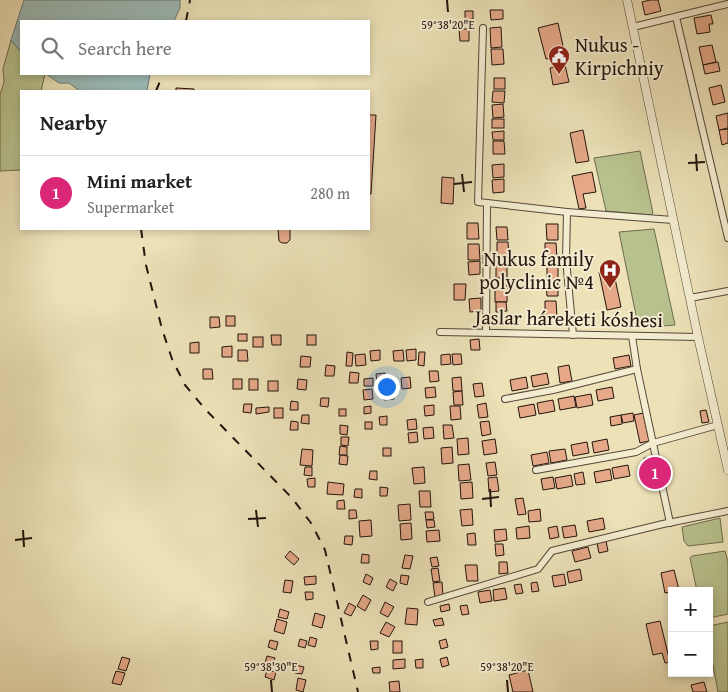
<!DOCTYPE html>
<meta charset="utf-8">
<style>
:root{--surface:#fff;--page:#f2f2f2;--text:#222;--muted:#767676;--line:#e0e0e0;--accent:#db2777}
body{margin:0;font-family:"Gentium Book Plus",serif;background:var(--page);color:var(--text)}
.controls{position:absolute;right:15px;bottom:15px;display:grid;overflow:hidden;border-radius:0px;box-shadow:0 2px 8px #0003}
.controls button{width:45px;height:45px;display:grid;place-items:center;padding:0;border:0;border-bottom:1px solid var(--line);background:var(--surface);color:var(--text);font:25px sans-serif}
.you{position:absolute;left:386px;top:386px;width:18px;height:18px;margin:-12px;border:4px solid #fff;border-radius:50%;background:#1a73e8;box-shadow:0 0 0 8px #1a73e833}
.badge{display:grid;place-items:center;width:32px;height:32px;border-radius:50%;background:var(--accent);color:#fff;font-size:16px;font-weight:700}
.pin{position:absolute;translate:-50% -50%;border:2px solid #fff;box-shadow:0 1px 5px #0006}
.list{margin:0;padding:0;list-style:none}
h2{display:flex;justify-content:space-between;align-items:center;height:65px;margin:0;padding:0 20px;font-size:21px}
h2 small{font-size:16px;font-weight:400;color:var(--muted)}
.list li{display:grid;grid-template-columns:32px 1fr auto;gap:15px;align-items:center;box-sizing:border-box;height:75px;padding:0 20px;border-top:1px solid var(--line)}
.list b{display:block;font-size:19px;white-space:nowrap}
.list p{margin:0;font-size:16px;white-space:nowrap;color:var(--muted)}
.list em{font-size:16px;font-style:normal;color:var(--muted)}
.icon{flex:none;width:28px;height:28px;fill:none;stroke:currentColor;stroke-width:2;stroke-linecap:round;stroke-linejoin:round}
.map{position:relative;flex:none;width:728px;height:692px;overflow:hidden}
.search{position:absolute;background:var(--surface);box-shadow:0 2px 8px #0003;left:20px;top:20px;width:350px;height:55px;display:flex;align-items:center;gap:12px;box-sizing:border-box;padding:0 18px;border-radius:0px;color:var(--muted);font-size:19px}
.panel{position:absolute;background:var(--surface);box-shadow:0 2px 8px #0003;left:20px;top:90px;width:350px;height:140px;border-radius:0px}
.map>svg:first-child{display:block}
</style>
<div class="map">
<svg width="728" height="692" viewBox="0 0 728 692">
<rect width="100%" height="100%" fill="#ece1b7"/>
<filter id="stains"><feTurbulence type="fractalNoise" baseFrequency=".004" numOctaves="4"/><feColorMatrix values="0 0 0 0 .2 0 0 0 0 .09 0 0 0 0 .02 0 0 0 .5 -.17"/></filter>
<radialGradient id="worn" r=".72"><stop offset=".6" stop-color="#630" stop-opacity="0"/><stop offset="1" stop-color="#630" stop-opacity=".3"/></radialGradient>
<g fill="#b8c28e" stroke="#6e6b4e">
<path d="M 11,40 L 21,52 L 21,74 L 45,74 L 41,91 L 21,91 L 21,170 L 0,171 L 0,95 L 4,82 L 3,69 Z"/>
<path d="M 640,151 L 653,213 L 651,215 L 606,211 L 594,158 Z"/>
<path d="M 654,229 L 675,325 L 650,327 L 638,325 L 619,232 Z"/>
<path d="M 720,518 L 723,542 L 688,546 L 684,541 L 682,527 Z"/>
<path d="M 725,551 L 728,562 L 728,614 L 709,618 L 709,591 L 697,591 L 690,558 L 692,556 Z"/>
<path d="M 728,622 L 728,692 L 718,692 L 709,643 L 709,626 Z"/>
</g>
<g fill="#9cbbb8" stroke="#6c7874">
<path d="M 24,0 L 180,0 L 180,8 L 174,21 L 21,21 L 21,52 L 11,40 Z"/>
<path d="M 46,74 L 150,74 L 147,91 L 80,91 L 69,83 L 59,83 Z"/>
</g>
<g fill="#e5a989" stroke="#23140d">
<path d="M 650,0 L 658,0 L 661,11 L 645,15 L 642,2 Z"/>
<path d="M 490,10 L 503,10 L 503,19 L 491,20 Z"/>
<path d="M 465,11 L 473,11 L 473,19 L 465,20 Z"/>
<path d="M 711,15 L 713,24 L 709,24 L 710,32 L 697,34 L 694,18 Z"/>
<path d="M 558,23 L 565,55 L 546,59 L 538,28 Z"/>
<path d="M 501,27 L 502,47 L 491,48 L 490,28 Z"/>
<path d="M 459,29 L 469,29 L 469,41 L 460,41 Z"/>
<path d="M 712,45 L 716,62 L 703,65 L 699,47 Z"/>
<path d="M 491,49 L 503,49 L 504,64 L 492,65 Z"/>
<path d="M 718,62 L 720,71 L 705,74 L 703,65 Z"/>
<path d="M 565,65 L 569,82 L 553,85 L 550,68 Z"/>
<rect x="494" y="78" width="11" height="11"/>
<path d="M 721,85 L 725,102 L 713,105 L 709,88 Z"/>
<path d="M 176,88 L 194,89 L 194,91 L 176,91 Z"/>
<path d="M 493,91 L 505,91 L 504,103 L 492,102 Z"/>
<path d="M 503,104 L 504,117 L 493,118 L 492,105 Z"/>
<path d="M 728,113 L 728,128 L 719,130 L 716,116 Z"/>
<path d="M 369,115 L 376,115 L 371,194 L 369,194 Z"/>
<rect x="492" y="119" width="12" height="9"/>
<path d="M 728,129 L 728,143 L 722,145 L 719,130 Z"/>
<path d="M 583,130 L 589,161 L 576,163 L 570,133 Z"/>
<path d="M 504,131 L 504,140 L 493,140 L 492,132 Z"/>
<path d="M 493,141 L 504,141 L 505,154 L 493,154 Z"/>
<path d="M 504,164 L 504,177 L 493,178 L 492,165 Z"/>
<path d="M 592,172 L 596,192 L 583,194 L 586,208 L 579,209 L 572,176 Z"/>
<path d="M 442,177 L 454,178 L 453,204 L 441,203 Z"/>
<path d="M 504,179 L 504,192 L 493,193 L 492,180 Z"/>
<path d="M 467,223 L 478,223 L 479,239 L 467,239 Z"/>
<path d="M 546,224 L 558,224 L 558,240 L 547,240 Z"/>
<path d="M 496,227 L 507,227 L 508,240 L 497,240 Z"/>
<path d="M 278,229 L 290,229 L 290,240 L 287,243 L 282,243 L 279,241 Z"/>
<path d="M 497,242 L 508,242 L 509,258 L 497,258 Z"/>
<path d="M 545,243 L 556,243 L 557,259 L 545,259 Z"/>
<path d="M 468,244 L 479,244 L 480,260 L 468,260 Z"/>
<path d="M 480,261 L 480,274 L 469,275 L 468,262 Z"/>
<rect x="496" y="262" width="11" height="16"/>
<rect x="547" y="266" width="11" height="16"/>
<path d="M 613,269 L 621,307 L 607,310 L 599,272 Z"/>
<path d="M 546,283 L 558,283 L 558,296 L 547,296 Z"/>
<path d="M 454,284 L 466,284 L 465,300 L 454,300 Z"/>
<path d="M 507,285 L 507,302 L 495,302 L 495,286 Z"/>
<path d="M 481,298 L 481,311 L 470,312 L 469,299 Z"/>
<path d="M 545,301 L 556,301 L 557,317 L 545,317 Z"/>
<path d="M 496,302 L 506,302 L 507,311 L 496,312 Z"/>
<rect x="226" y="316" width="9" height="10"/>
<path d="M 210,317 L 219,317 L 220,327 L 210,328 Z"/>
<rect x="238" y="334" width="9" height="7"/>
<path d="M 271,335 L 281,335 L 281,345 L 272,345 Z"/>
<rect x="307" y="335" width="9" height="10"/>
<rect x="253" y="337" width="10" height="10"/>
<path d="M 479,339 L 480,350 L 471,350 L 470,340 Z"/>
<path d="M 199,342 L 199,353 L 190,353 L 190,343 Z"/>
<path d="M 232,346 L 232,357 L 222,357 L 222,347 Z"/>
<path d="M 416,349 L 416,360 L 407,361 L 406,350 Z"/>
<path d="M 238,350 L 247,350 L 248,361 L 238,361 Z"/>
<path d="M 380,350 L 380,360 L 371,361 L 370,351 Z"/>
<path d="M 403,350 L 404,361 L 394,361 L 393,351 Z"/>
<path d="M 347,352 L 353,353 L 352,366 L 346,366 Z"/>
<path d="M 419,352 L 425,352 L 424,366 L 418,365 Z"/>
<path d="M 365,354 L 366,365 L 356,366 L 355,355 Z"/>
<path d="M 450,354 L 451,364 L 441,365 L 441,355 Z"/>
<path d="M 452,354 L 461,354 L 462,364 L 453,365 Z"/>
<path d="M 629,355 L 631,366 L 615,369 L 613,358 Z"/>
<path d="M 301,356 L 311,357 L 310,367 L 300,367 Z"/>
<path d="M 326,365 L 335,366 L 334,376 L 325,376 Z"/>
<path d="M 569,365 L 572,381 L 560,383 L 558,367 Z"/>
<path d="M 203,369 L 212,369 L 213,379 L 203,379 Z"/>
<path d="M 429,371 L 438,371 L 439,381 L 430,382 Z"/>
<path d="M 350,372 L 359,373 L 358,383 L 349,383 Z"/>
<path d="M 385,373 L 386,384 L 377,384 L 376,374 Z"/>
<path d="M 547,373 L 549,384 L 533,387 L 531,376 Z"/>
<path d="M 410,377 L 411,388 L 402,389 L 401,378 Z"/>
<path d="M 461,377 L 462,391 L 453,391 L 452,378 Z"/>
<path d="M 526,377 L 528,388 L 512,391 L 510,380 Z"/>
<path d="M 373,378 L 373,386 L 364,386 L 364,379 Z"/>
<rect x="233" y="379" width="9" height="10"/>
<rect x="249" y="379" width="9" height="11"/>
<path d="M 298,379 L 307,380 L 306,390 L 297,389 Z"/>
<rect x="268" y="381" width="10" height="10"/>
<path d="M 482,383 L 484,396 L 475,397 L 473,384 Z"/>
<path d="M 435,387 L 436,397 L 426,398 L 425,388 Z"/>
<path d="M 612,387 L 614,398 L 598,401 L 596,390 Z"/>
<path d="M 372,389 L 373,399 L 364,400 L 363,390 Z"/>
<path d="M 383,389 L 393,389 L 394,399 L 384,400 Z"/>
<path d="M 462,391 L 463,405 L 454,405 L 453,392 Z"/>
<path d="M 591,394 L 593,405 L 577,408 L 575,397 Z"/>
<path d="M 574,396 L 576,407 L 560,410 L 558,399 Z"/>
<path d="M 321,398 L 329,398 L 328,407 L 320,406 Z"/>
<path d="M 553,400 L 555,411 L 539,414 L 537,403 Z"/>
<path d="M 291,401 L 298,402 L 298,410 L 290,410 Z"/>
<path d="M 486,403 L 488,417 L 479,418 L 477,405 Z"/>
<path d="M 244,404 L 252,404 L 251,413 L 243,412 Z"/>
<path d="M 534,404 L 536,415 L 520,418 L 518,407 Z"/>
<path d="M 434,405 L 434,415 L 425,416 L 424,406 Z"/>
<path d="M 371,406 L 371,413 L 364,414 L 364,407 Z"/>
<path d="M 450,406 L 460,406 L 461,419 L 451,420 Z"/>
<path d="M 269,407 L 269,412 L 256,414 L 256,408 Z"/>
<rect x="274" y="408" width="9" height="10"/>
<rect x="339" y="409" width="7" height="7"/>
<path d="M 706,410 L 709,422 L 702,423 L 700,411 Z"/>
<path d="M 633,413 L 634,421 L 623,423 L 621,415 Z"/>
<path d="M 643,413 L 649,441 L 640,443 L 634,415 Z"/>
<path d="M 302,415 L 309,415 L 309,424 L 301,423 Z"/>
<path d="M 621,415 L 622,424 L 611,426 L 610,417 Z"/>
<path d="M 387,416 L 387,425 L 380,425 L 379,417 Z"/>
<path d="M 416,419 L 417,429 L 408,430 L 407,420 Z"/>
<path d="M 291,421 L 298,422 L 298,430 L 290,430 Z"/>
<path d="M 489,421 L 491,434 L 482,436 L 480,422 Z"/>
<rect x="365" y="422" width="7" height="7"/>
<path d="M 340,425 L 348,426 L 347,435 L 340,434 Z"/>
<path d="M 443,425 L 452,425 L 454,438 L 444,439 Z"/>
<path d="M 433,427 L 434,438 L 424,439 L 423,428 Z"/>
<path d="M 417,432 L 418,442 L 409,443 L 408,433 Z"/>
<path d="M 341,437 L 349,437 L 348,446 L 341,445 Z"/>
<path d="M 468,438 L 469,454 L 458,455 L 457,439 Z"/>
<path d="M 495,439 L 497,453 L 484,455 L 482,441 Z"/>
<path d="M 607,439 L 609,450 L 594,453 L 592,442 Z"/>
<path d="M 587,442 L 589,453 L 573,456 L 571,445 Z"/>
<path d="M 340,446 L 347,447 L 347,455 L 339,455 Z"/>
<path d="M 452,447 L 453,463 L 442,464 L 441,448 Z"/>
<rect x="383" y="448" width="8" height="8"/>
<path d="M 302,449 L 313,450 L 312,466 L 300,465 Z"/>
<path d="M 565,449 L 567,460 L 551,463 L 549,451 Z"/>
<path d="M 547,452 L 549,463 L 533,466 L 531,455 Z"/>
<path d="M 340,455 L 348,456 L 347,465 L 339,464 Z"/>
<path d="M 653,457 L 658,484 L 650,486 L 644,458 Z"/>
<path d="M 495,462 L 497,475 L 488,476 L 486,463 Z"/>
<path d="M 469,464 L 471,480 L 459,481 L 458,465 Z"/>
<path d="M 628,465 L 630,476 L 614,479 L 612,468 Z"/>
<path d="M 305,467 L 312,467 L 312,476 L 304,475 Z"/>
<path d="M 424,467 L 425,483 L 414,484 L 412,468 Z"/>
<path d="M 610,469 L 612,480 L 596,483 L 594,472 Z"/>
<path d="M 370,471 L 377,471 L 377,480 L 369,479 Z"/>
<path d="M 583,472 L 585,484 L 576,485 L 574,474 Z"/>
<path d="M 571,475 L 573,486 L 557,489 L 555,478 Z"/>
<path d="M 497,477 L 499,491 L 489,492 L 488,478 Z"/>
<path d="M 553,477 L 555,488 L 543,490 L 541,479 Z"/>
<path d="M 315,478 L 315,487 L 308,487 L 307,479 Z"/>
<path d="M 328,482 L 344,484 L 343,495 L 327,494 Z"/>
<path d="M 472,482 L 473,498 L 461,499 L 460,483 Z"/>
<path d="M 380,487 L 388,488 L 387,496 L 380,496 Z"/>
<path d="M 355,489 L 362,489 L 362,498 L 354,497 Z"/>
<path d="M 419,491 L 430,491 L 431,507 L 420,507 Z"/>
<path d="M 523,498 L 526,514 L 518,515 L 515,499 Z"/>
<path d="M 344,500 L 345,509 L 337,509 L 337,501 Z"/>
<path d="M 410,504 L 411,520 L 399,521 L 398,505 Z"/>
<path d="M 472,509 L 473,525 L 462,526 L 460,510 Z"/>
<path d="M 540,509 L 541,521 L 529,522 L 528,511 Z"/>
<path d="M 349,510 L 356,510 L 357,518 L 349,519 Z"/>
<path d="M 425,512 L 433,512 L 434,519 L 426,520 Z"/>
<path d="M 603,518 L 605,529 L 589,532 L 587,521 Z"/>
<path d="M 371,520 L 372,536 L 360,537 L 359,521 Z"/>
<path d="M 426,520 L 434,520 L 435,527 L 427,528 Z"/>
<path d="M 411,523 L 412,539 L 401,540 L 400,524 Z"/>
<path d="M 575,525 L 577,536 L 564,538 L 562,527 Z"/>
<path d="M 529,526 L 530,538 L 517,539 L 516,528 Z"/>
<path d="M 557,526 L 559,537 L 550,539 L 548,528 Z"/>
<path d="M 506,529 L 507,540 L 495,542 L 494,530 Z"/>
<path d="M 439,530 L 440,541 L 427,542 L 426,531 Z"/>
<path d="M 475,533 L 476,545 L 468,545 L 467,534 Z"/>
<path d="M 345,536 L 353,536 L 352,545 L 344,544 Z"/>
<path d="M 606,541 L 608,551 L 599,553 L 597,543 Z"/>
<path d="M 495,544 L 503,544 L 504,555 L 496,556 Z"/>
<path d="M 588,547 L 591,558 L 575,562 L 572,551 Z"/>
<path d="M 290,551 L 299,559 L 294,565 L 285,557 Z"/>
<path d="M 362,554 L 369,555 L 369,563 L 361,563 Z"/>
<path d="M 405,555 L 413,556 L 410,569 L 402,568 Z"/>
<path d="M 437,557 L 439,566 L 432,567 L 430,558 Z"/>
<path d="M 499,562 L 507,562 L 508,573 L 499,574 Z"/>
<path d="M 465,565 L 477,565 L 478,581 L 467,581 Z"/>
<path d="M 438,568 L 440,581 L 433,582 L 431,569 Z"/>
<path d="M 580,569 L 582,580 L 569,583 L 567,572 Z"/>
<path d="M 674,570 L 679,590 L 665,593 L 661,573 Z"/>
<path d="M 366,574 L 373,578 L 370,585 L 363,582 Z"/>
<path d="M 564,574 L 566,585 L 554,587 L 552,576 Z"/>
<path d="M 401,575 L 409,576 L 407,585 L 400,583 Z"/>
<path d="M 316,576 L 316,584 L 305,585 L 304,577 Z"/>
<path d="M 390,579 L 397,583 L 393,591 L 386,587 Z"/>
<path d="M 285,580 L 293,581 L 291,593 L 283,592 Z"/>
<path d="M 442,582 L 443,596 L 435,597 L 433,583 Z"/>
<path d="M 537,582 L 539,591 L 532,592 L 531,583 Z"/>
<path d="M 521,584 L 523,593 L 516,594 L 514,585 Z"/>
<path d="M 505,588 L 507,599 L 494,601 L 493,590 Z"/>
<path d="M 490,590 L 492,601 L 480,603 L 478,592 Z"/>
<path d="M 305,592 L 313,592 L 313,599 L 306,600 Z"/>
<path d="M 363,595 L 371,600 L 365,611 L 357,606 Z"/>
<path d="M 385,602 L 394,607 L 388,617 L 380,613 Z"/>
<path d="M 349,603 L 356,607 L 351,616 L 344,613 Z"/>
<path d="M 449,604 L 450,610 L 441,612 L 440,606 Z"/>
<path d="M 467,605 L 469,614 L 462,615 L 460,606 Z"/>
<path d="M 407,608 L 418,609 L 417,625 L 405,624 Z"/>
<path d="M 280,609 L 289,612 L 287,619 L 278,617 Z"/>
<path d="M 315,613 L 325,616 L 322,628 L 312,625 Z"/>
<path d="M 442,618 L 444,625 L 435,626 L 433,620 Z"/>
<path d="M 277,619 L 287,622 L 284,634 L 274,631 Z"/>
<path d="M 660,621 L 670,662 L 665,663 L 662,653 L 653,655 L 646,624 Z"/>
<path d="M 386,622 L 395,627 L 389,637 L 380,633 Z"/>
<path d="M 310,637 L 317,639 L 315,647 L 308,645 Z"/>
<path d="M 300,639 L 307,641 L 305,648 L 298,646 Z"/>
<path d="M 446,639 L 448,647 L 441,649 L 439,641 Z"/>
<path d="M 270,640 L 278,642 L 276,650 L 268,647 Z"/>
<path d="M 370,641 L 378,641 L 378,649 L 371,650 Z"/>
<rect x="393" y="641" width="9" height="12"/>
<path d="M 267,656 L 275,658 L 273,665 L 265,663 Z"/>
<path d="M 122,657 L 130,659 L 126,671 L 118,669 Z"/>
<path d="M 447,657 L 449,665 L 442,667 L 440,659 Z"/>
<path d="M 405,659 L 405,668 L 393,669 L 393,660 Z"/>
<path d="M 423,659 L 423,668 L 416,668 L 415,660 Z"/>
<path d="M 296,665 L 304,667 L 302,674 L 295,673 Z"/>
<path d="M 380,667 L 380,673 L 373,673 L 372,668 Z"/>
<path d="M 267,670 L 276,672 L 274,680 L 265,677 Z"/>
<path d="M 528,670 L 533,692 L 513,692 L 509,675 Z"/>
<path d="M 116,671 L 125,673 L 121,685 L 112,683 Z"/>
<path d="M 298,678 L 306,680 L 303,692 L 296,690 Z"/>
<path d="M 399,681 L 400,692 L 390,692 L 389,682 Z"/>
<path d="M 704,682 L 707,692 L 693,692 L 691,685 Z"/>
</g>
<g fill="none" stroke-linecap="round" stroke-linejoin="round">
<g stroke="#554738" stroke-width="8">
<g id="minor">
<path d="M 676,17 L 728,238"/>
<path d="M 633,27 L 728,4"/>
<path d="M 483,28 L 478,202 L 567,212 L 673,220"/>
<path d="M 567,212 L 566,259 L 573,335"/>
<path d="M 690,298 L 728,291"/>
<path d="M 440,332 L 698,337"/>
<path d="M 486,332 L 487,203"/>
<path d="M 632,336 L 637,369 L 670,523"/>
<path d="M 505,399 L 553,390 L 637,369"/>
<path d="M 536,470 L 636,452 L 653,443 L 718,425"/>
<path d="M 428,602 L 538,569 L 552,551 L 663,524 L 728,511"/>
</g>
</g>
<g stroke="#554738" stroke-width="9">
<path id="tertiary" d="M 627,0 L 698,337 L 728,470"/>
</g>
<use href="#minor" stroke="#f3ecd0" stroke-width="6"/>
<use href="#tertiary" stroke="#f3ecd0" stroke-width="8"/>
<g stroke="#23140d" stroke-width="2" stroke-dasharray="9 9" stroke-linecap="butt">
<path d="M 186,21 L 190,0"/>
<path d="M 156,91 L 163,74"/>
<path d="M 141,229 L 146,265 L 162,329 L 172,359 L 185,385 L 205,409 L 292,498 L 311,523 L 325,550 L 358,692"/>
</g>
</g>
<path fill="none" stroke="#23140d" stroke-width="2" d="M 447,0 L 448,12M 696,154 L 697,171M 688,163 L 705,162M 462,174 L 464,192M 454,184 L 472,182M 490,489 L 491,507M 482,499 L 499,497M 256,510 L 258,527M 248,519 L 266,518M 23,530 L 24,547M 15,540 L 32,538M 271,680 L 272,692M 507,680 L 508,692"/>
<defs>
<g id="civic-pin" transform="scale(1.125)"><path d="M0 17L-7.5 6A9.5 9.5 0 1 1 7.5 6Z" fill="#8f2418" stroke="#f3ecd0"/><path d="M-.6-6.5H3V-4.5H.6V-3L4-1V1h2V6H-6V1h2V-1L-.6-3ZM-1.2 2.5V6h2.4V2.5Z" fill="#fff"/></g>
<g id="hospital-pin" transform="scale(1.125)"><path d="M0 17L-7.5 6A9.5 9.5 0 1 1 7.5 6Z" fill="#8f2418" stroke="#f3ecd0"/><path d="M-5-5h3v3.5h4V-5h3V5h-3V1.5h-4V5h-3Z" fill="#fff"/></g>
</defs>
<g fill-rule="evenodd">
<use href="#civic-pin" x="559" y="56"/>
<use href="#hospital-pin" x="610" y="270"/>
</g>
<g text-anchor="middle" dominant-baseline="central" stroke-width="4" stroke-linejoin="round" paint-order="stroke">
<g font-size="20" fill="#23140d" stroke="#f3ecd0" text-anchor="start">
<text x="575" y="44">Nukus -<tspan x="575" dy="23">Kirpichniy</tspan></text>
<text x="594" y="258" text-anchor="end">Nukus family<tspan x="594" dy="23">polyclinic №4</tspan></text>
</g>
<g font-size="20" fill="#23140d" stroke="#f3ecd0">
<text transform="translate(569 318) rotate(1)">Jaslar háreketi kóshesi</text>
</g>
</g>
<g font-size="12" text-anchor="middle" fill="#23140d" stroke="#f3ecd0" stroke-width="4" stroke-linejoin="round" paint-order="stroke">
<text x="448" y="29">59°38'20"E</text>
<text x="271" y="671">59°38'30"E</text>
<text x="507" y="671">59°38'20"E</text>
</g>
<rect width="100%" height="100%" filter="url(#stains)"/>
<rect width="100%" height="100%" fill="url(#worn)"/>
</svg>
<div class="controls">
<button>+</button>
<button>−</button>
</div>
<div class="you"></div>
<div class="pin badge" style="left:655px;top:473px">1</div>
<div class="search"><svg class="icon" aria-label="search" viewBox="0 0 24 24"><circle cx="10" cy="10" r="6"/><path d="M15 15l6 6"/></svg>Search here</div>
<section class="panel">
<h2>Nearby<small></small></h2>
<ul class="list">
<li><span class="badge">1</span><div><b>Mini market</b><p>Supermarket</p></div><em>280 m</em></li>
</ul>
</section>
</div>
